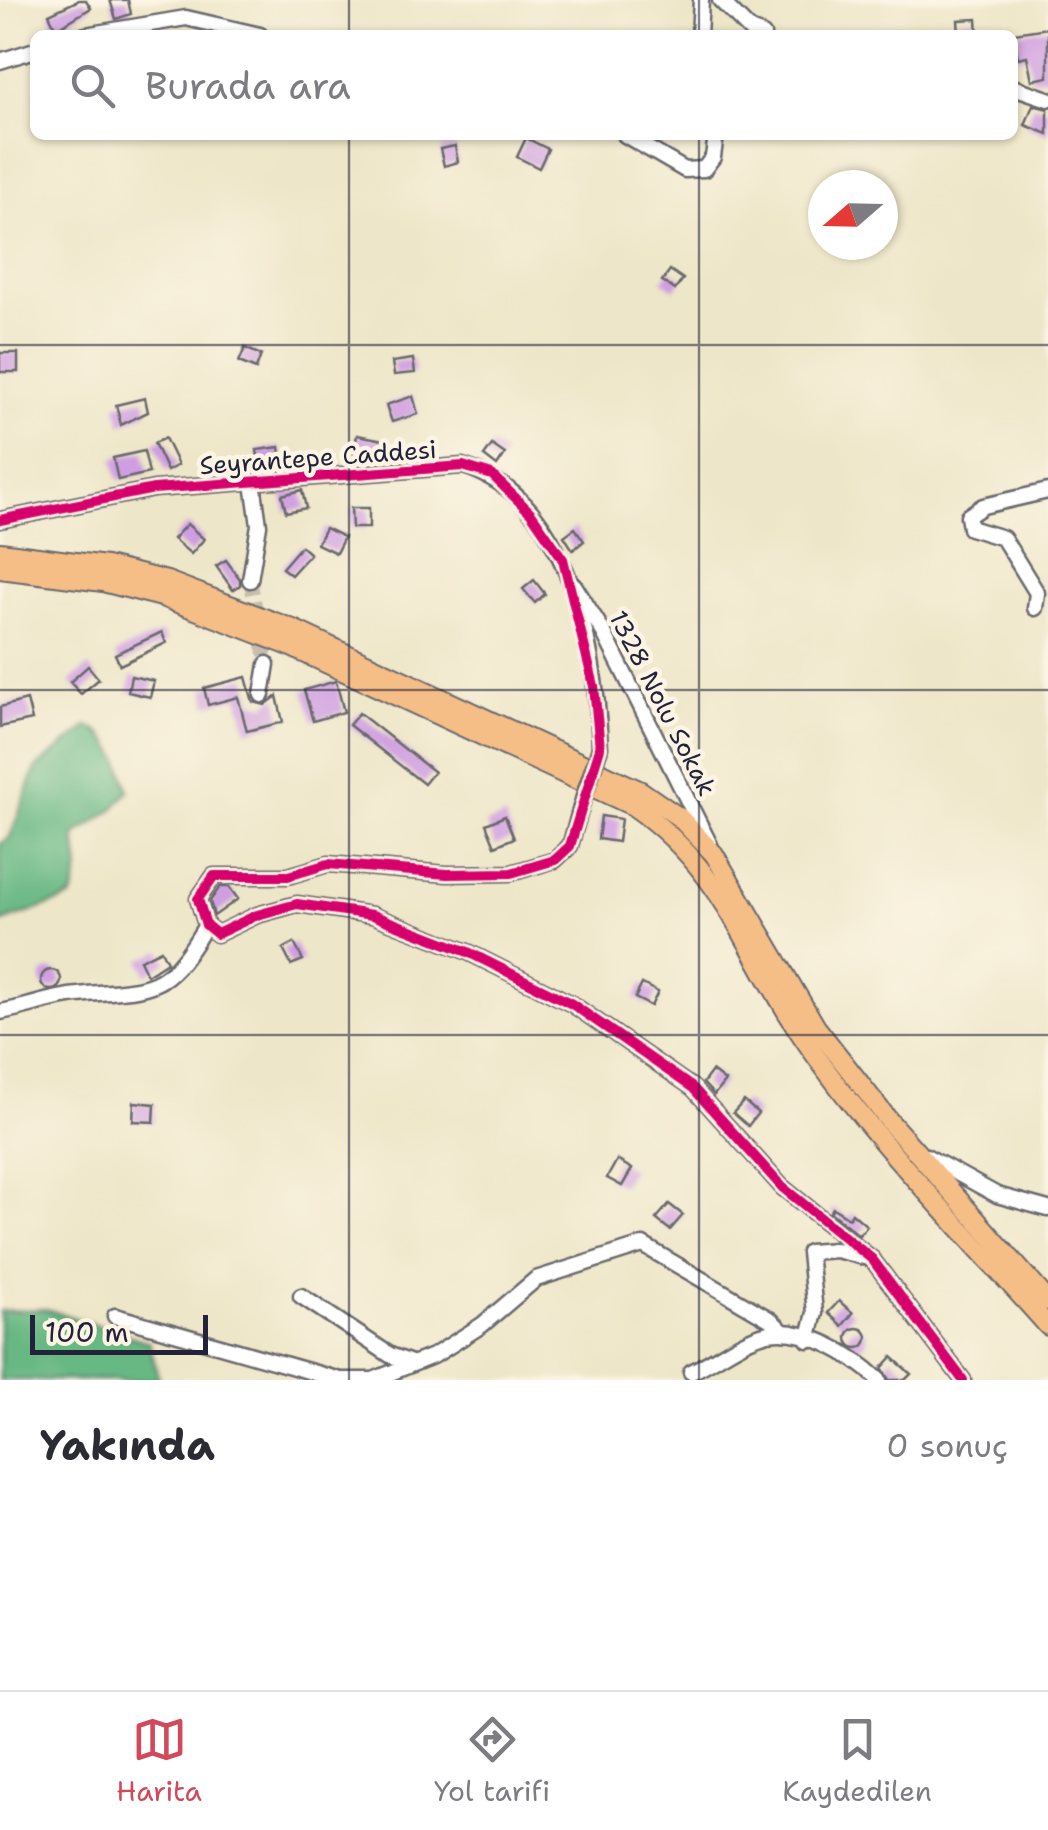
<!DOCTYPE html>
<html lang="tr">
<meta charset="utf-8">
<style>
:root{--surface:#fff;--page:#f7f7f7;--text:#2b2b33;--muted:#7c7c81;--line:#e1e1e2;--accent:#d1495b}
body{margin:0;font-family:"Shantell Sans",sans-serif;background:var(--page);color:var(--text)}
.compass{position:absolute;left:808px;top:170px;width:90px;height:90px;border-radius:50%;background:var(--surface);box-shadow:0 2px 8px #0004;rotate:250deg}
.scale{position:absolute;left:30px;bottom:25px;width:178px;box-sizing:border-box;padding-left:10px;border:5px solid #22223b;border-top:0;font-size:28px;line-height:35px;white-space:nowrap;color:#22223b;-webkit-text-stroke:8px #fcf5e5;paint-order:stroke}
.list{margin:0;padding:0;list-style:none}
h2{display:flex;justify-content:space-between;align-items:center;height:130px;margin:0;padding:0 40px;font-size:42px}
h2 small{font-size:32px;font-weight:400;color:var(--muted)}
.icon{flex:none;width:55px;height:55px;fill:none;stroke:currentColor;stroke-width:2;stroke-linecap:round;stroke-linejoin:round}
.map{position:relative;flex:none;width:1048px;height:1380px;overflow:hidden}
.search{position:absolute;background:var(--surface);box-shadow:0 2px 8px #0004;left:30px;right:30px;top:30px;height:110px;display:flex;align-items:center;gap:25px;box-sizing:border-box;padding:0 35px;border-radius:15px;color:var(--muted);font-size:38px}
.sheet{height:310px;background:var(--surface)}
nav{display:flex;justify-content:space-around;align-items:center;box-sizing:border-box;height:140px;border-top:2px solid var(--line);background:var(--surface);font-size:28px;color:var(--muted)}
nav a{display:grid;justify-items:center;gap:5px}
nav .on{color:var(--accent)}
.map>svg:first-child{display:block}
</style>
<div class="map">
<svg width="1048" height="1380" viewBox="0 0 1048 1380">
<rect width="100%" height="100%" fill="#fcf5e5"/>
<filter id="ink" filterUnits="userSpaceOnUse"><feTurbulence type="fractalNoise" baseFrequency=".01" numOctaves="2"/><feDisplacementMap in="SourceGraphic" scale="20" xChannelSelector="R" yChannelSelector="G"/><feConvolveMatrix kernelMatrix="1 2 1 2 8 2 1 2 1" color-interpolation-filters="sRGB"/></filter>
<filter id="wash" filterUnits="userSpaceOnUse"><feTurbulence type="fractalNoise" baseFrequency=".0048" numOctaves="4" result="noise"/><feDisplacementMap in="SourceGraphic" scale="40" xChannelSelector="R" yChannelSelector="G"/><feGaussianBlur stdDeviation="2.25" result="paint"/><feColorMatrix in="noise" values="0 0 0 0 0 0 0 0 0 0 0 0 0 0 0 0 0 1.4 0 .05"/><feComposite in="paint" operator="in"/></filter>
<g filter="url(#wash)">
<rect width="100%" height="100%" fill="#eee6c8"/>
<g fill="#68b883" stroke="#456d5f" stroke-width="2.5">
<path d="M 88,726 C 115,739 122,764 129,791 L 111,811 L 75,835 L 79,870 L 72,897 L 0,923 L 0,844 L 10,837 L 36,768 Z"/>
<path d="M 46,1309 L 149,1342 L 159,1380 L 0,1380 L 0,1311 Z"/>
</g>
<g id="blocks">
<g fill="#cf9de1">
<path d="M 79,0 L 86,0 L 91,8 L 56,29 L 49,14 Z"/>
<path d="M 110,0 L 128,0 L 131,14 L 116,19 Z"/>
<path d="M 977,19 L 978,35 L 959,35 L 958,20 Z"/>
<path d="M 1048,28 L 1048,77 L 1032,80 L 1027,56 L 1018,58 L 1014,33 Z"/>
<path d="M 1033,105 L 1048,109 L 1048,134 L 1025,125 Z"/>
<path d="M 526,138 L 548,149 L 539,168 L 517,157 Z"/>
<path d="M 455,146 L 458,162 L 444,166 L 440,149 Z"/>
<path d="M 670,270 L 683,279 L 675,290 L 662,281 Z"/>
<path d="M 245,348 L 261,355 L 256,369 L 239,362 Z"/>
<rect x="0" y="353" width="18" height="19"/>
<path d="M 413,359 L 415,373 L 394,375 L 392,362 Z"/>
<path d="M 413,396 L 418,414 L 392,422 L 386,405 Z"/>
<path d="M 145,398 L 148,412 L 121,425 L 116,405 Z"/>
<path d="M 357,435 L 384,440 L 381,458 L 354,453 Z"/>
<path d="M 165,438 L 178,465 L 167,471 L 154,443 Z"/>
<path d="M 492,445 L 505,454 L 497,466 L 484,456 Z"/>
<path d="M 280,447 L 283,468 L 260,470 L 257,450 Z"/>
<path d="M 144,451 L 149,473 L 118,480 L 113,458 Z"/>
<path d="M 302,490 L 306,508 L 286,512 L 282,495 Z"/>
<path d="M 351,508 L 369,508 L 369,528 L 352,528 Z"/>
<path d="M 187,524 L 204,539 L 191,554 L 173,539 Z"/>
<path d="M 325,528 L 344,537 L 336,553 L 317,544 Z"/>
<path d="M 575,528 L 584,541 L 573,550 L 564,536 Z"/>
<path d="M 301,546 L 310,554 L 291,575 L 282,568 Z"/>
<path d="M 226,560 L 240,579 L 240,585 L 233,590 L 216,566 Z"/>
<path d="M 534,580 L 545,594 L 535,603 L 523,589 Z"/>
<path d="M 162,632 L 166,643 L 120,665 L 115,654 Z"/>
<path d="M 88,666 L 99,679 L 81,694 L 70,682 Z"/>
<path d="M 131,676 L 154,681 L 150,697 L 128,692 Z"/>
<path d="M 246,677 L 253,702 L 265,705 L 277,696 L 283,722 L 247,731 L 238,697 L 208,705 L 204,688 Z"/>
<path d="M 336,681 L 344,712 L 313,721 L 304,690 Z"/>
<path d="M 27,700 L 32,720 L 0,727 L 0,707 Z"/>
<path d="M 359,713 L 434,772 L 424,784 L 349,725 Z"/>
<path d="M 505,816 L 514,838 L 495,846 L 486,824 Z"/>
<path d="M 601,816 L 621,819 L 618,842 L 598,839 Z"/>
<path d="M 220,887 L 229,887 L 238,899 L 214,916 L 210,901 Z"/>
<path d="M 294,943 L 303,960 L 291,965 L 283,949 Z"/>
<path d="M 161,950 L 167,962 L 147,975 L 140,960 Z"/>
<circle cx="51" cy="980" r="10"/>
<path d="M 642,984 L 658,992 L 651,1006 L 635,998 Z"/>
<path d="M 712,1071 L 725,1081 L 714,1095 L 703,1083 Z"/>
<path d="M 744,1101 L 758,1113 L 748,1126 L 733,1113 Z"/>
<path d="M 134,1102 L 155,1104 L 154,1122 L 133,1121 Z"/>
<path d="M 617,1160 L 632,1169 L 622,1186 L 607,1178 Z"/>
<path d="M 669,1204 L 683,1215 L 670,1230 L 656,1219 Z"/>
<path d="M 833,1208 L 849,1218 L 852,1213 L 867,1226 L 859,1235 L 830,1212 Z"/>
<path d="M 839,1301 L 853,1313 L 842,1326 L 828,1313 Z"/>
<circle cx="857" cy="1338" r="10"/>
<path d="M 892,1357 L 911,1374 L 905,1380 L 889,1380 L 882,1368 Z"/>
</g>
</g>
</g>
<g filter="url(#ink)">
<use href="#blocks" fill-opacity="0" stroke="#69676c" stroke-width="2.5"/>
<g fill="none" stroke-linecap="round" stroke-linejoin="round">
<path stroke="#c5bfac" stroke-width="14" stroke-dasharray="14 7" stroke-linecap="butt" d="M 250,580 L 267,664"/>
<g stroke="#69676c" stroke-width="19">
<g id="minor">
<path d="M 720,0 L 750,30 L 763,35"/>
<path d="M 85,35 L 186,18 L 260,35"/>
<path d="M 699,35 L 701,0"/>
<path d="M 0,61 L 35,50"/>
<path d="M 1013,87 L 1048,99"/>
<path d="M 625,135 L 685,170 L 704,169 L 713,157 L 716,135"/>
<path d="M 0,520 L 154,489 L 463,466 C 571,498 596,651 600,748"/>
<path d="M 250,580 L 259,525 L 253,483"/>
<path d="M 574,585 L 604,633 L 710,845"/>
<path d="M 1035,608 L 1037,593 L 1003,538 L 970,528 L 968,516 L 983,506 L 1048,491"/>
<path d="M 262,695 L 267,664"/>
<path d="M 585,793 L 570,846 L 555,860 L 511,873 L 447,874 L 328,864 L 288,876 L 214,876 L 198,899 L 206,925 L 217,934 L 257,915 L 297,904 L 372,915 L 468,952 L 572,1004 L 693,1088 L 782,1187 L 872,1259 L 963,1380"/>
<path d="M 0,1012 C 26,1008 51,997 78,995 C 154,987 164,996 206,925"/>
<path d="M 926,1156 L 997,1195 L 1048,1209"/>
<path d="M 301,1296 L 390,1355 L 411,1363"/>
<path d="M 115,1316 L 340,1380 L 373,1380 L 435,1355 L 482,1325 L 536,1279 L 643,1245 L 771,1320 L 783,1332"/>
<path d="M 808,1340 L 815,1313 L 809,1252 L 836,1250 L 868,1258"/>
<path d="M 691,1372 C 715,1361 742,1339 768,1333 C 806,1326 853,1355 879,1380"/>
</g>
</g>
<g stroke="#69676c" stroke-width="22">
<g id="major">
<path d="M 0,552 L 106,566 L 167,581 L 293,629 L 641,791 L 680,818 L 714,854 L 816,1027 L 890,1122 L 1048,1301"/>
<path d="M 0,569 L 103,582 L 162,597 L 287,645 L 633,806 C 723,868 744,949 802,1036 C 872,1140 965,1232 1048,1326"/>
</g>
</g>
<use href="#minor" stroke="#fff" stroke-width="14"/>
<use href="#major" stroke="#f6be87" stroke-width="18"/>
<g stroke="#69676c" stroke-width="19" stroke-linecap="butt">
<path id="minor-bridge" d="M 585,793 L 600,748"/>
</g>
<use href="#minor-bridge" stroke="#fff" stroke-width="14"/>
<g stroke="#fcf5e5" stroke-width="16">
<path id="cycleway" d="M 0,520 L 154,489 L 463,466 L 492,475 L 531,513 L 563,559 L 594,686 L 600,748 L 570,846 L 555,860 L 511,873 L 447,874 L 328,864 L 288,876 L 214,876 L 198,899 L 206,925 L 217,934 L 257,915 L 297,904 L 372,915 L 468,952 L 572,1004 L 693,1088 L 782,1187 L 872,1259 L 963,1380"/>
</g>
<use href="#cycleway" stroke="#d6006c" stroke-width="10"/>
</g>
</g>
<path fill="none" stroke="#22223b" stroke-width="2.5" stroke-opacity="0.55" d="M 349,0 L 349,35M 699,0 L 699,35M 349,135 L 349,1380M 699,135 L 699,1380M 0,345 L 1048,345M 0,690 L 1048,690M 0,1035 L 1048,1035"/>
<g text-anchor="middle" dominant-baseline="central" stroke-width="9" stroke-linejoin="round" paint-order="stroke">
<g font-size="25" fill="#22223b" stroke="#fcf5e5">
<text transform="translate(318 457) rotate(-4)">Seyrantepe Caddesi</text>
<text transform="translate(663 703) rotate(63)">1328 Nolu Sokak</text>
</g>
</g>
</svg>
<svg class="compass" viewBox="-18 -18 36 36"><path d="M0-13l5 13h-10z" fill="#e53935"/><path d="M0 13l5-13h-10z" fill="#7c7c81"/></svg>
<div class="scale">100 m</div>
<div class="search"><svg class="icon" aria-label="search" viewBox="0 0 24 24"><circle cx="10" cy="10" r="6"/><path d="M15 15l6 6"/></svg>Burada ara</div>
</div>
<section class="sheet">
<h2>Yakında<small>0 sonuç</small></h2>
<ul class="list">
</ul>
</section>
<nav>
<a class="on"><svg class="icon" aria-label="map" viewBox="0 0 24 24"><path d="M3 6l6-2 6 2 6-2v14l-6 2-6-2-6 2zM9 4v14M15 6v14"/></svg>Harita</a>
<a><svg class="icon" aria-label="directions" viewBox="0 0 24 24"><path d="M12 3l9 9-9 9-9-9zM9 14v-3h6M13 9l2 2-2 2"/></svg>Yol tarifi</a>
<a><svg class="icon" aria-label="saved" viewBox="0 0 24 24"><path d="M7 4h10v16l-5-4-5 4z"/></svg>Kaydedilen</a>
</nav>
